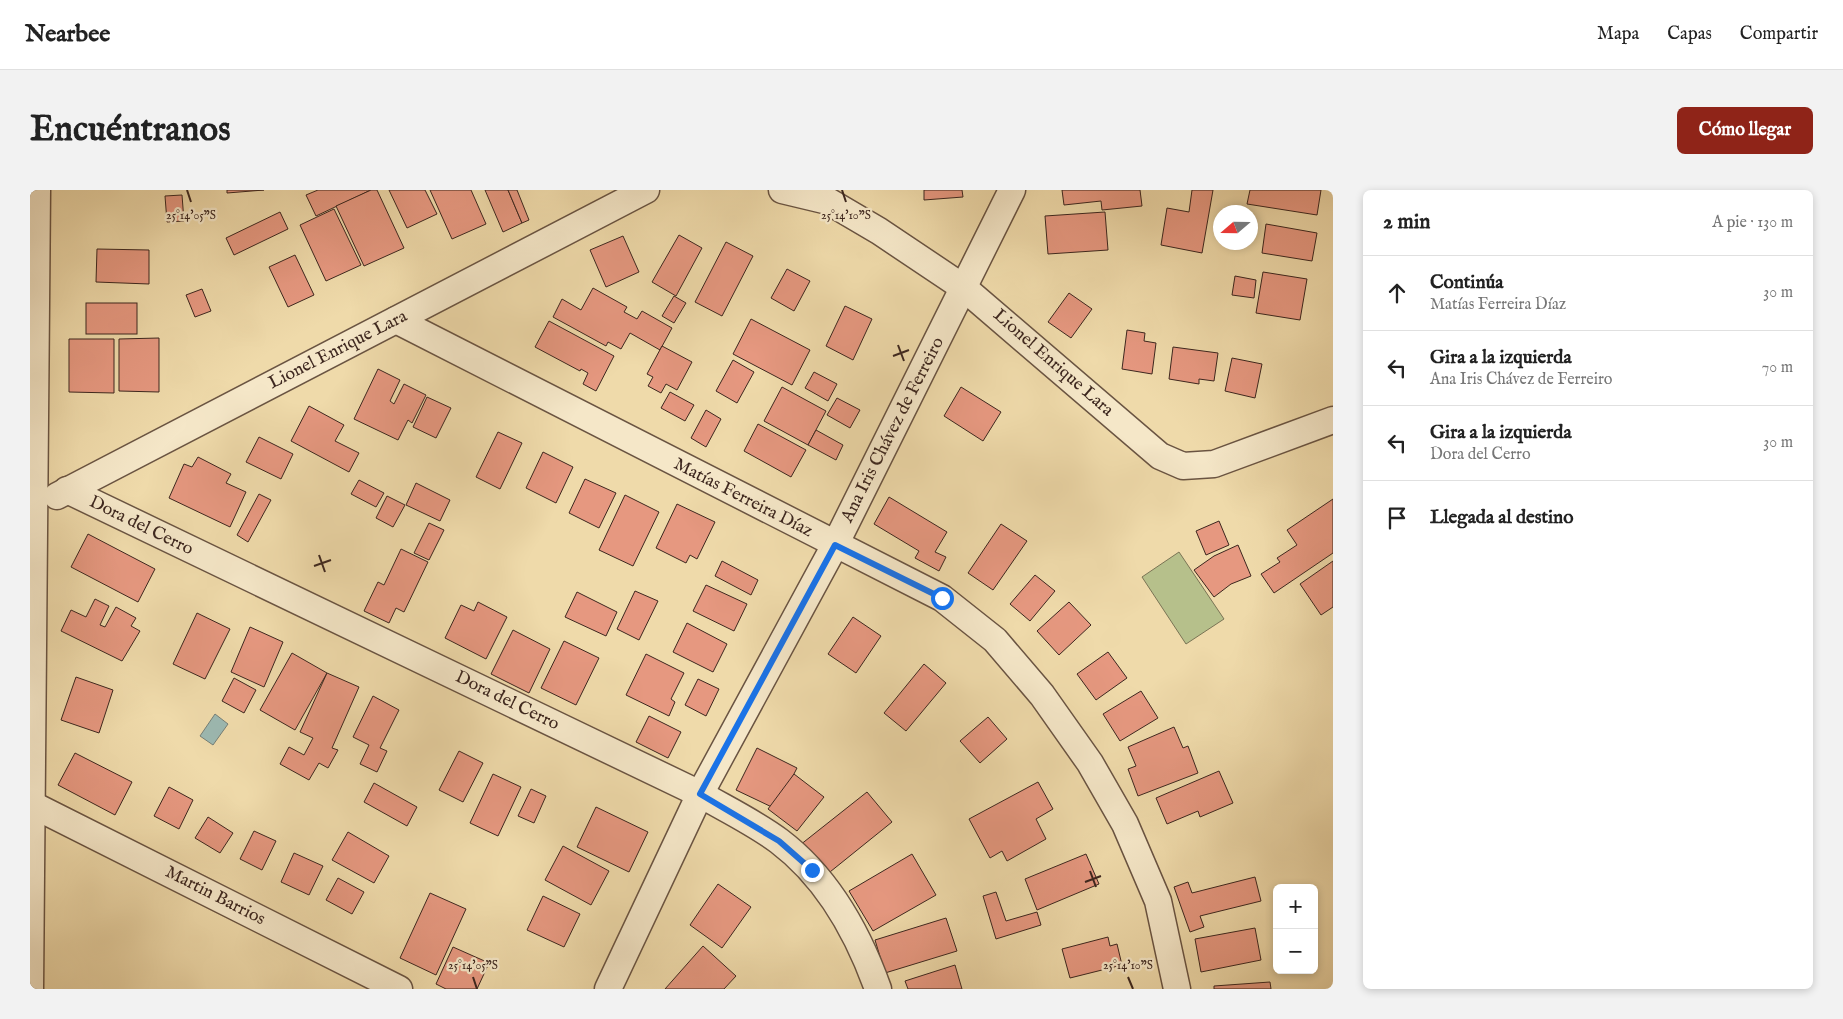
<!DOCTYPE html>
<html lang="es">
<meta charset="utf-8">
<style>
:root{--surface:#fff;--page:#f2f2f2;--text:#222;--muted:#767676;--line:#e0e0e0;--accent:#8f2418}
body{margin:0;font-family:"IM FELL English",serif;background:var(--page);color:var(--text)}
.controls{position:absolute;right:15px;bottom:15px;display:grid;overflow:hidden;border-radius:8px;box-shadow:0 2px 8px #0003}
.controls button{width:45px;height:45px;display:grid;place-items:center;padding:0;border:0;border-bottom:1px solid var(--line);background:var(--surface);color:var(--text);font:25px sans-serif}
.compass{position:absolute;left:1183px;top:15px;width:45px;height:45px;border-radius:50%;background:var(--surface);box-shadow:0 2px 8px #0003;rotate:250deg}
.stop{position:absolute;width:15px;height:15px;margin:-11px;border:4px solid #1a73e8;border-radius:50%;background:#fff}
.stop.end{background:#1a73e8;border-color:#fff;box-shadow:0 1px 5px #0008}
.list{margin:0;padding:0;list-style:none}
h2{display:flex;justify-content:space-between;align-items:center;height:65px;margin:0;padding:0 20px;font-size:21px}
h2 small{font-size:16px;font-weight:400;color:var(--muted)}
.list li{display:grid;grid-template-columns:32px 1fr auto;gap:15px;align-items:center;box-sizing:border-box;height:75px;padding:0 20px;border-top:1px solid var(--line)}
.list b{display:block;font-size:19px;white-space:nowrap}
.list p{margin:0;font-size:16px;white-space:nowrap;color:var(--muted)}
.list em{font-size:16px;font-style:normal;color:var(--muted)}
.icon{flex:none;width:28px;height:28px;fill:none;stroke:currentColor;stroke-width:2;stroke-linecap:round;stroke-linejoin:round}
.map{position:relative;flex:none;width:1303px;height:799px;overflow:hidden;border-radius:8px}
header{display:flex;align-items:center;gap:30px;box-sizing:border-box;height:70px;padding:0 25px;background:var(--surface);border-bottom:1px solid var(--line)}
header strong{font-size:24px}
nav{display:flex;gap:28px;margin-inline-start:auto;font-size:18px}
.intro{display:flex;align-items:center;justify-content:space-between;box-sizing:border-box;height:120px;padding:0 30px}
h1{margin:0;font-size:35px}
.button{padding:12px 22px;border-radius:8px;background:var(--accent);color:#fff;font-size:18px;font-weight:700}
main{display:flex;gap:30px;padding:0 30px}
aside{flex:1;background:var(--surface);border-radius:8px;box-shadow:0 2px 8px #0003}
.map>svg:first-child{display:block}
</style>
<header>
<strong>Nearbee</strong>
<nav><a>Mapa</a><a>Capas</a><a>Compartir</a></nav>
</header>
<div class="intro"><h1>Encuéntranos</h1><a class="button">Cómo llegar</a></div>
<main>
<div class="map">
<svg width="1303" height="799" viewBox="0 0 1303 799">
<rect width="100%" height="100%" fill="#efdaaa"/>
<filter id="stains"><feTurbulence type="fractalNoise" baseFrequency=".004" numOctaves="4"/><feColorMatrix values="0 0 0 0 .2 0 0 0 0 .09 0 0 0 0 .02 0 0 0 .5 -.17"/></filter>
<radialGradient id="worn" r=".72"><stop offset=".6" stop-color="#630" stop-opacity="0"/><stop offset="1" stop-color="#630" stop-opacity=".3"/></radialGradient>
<path fill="#b6c08b" stroke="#7a7455" d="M 1149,362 L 1194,429 L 1156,454 L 1112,387 Z"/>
<path fill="#9cb9b2" stroke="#767f77" d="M 185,524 L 198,534 L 183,555 L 170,546 Z"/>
<g fill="#e69880" stroke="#3d271f">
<path d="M 197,0 L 234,0 L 197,3 Z"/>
<path d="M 288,0 L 341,0 L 286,26 L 276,5 Z"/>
<path d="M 341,0 L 347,0 L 374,58 L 334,76 L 306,16 Z"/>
<path d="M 359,0 L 395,0 L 407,24 L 377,38 Z"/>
<path d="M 400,0 L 441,0 L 456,34 L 422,49 Z"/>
<path d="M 455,0 L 478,0 L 492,33 L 473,42 Z"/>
<path d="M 478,0 L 487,0 L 499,30 L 492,33 Z"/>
<path d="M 894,0 L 932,0 L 933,7 L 894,10 Z"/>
<path d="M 1032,0 L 1110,0 L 1112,16 L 1072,20 L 1071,11 L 1034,15 Z"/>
<path d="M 1162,0 L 1183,0 L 1172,63 L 1131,55 L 1137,18 L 1159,22 Z"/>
<path d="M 1220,0 L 1291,0 L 1287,25 L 1217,14 Z"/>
<path d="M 152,5 L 154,31 L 137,32 L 135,6 Z"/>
<path d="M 304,19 L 331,75 L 296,91 L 270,35 Z"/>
<path d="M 250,22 L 258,39 L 204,65 L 196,48 Z"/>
<path d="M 1075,22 L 1078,60 L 1018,64 L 1015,26 Z"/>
<path d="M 1236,34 L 1287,43 L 1282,71 L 1232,63 Z"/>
<path d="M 649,45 L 672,58 L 646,106 L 622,92 Z"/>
<path d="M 593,46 L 609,82 L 576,97 L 560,60 Z"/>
<path d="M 696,52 L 723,66 L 692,126 L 665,112 Z"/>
<path d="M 67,59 L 119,60 L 119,94 L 66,92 Z"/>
<path d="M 265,65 L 284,105 L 258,117 L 239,77 Z"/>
<path d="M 757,79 L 780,91 L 764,121 L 741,108 Z"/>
<path d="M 1233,82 L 1277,89 L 1270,130 L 1226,123 Z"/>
<path d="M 1205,86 L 1226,90 L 1224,108 L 1202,105 Z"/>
<path d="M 563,98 L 597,117 L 594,122 L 607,129 L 612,121 L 642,138 L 630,160 L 600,143 L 591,159 L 578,152 L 576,156 L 523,127 L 532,109 L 551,120 Z"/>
<path d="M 172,99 L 181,121 L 165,127 L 156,105 Z"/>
<path d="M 1039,103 L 1062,119 L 1041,148 L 1018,132 Z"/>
<path d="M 644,106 L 656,113 L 644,133 L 632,126 Z"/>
<rect x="56" y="113" width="51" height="31"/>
<path d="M 815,116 L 842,129 L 823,170 L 796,156 Z"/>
<path d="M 721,129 L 780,160 L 762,195 L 703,164 Z"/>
<path d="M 519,131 L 584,166 L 566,201 L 553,194 L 558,183 L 551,179 L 550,181 L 505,157 Z"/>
<path d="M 1097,140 L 1115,143 L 1114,151 L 1126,153 L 1122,184 L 1092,179 Z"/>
<path d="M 129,148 L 129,202 L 89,201 L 89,149 Z"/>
<path d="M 39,149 L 84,149 L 84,203 L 39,202 Z"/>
<path d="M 632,156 L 662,172 L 647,200 L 636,194 L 631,203 L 618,196 L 623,187 L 617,184 Z"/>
<path d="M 1143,157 L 1188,163 L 1184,191 L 1169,189 L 1169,194 L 1139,189 Z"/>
<path d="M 1202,168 L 1232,174 L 1225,208 L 1195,201 Z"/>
<path d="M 703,170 L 724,182 L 707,213 L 686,201 Z"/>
<path d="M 348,179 L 370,190 L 360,211 L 364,214 L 374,194 L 396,205 L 382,233 L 378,230 L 368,250 L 324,229 Z"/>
<path d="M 784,182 L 807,194 L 798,211 L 775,198 Z"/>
<path d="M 752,197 L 796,221 L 778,255 L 734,231 Z"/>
<path d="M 931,197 L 971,222 L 953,251 L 914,226 Z"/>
<path d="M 640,202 L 664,215 L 655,231 L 631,218 Z"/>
<path d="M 397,207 L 421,218 L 406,248 L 383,237 Z"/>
<path d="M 807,208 L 830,220 L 820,238 L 797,225 Z"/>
<path d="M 279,216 L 314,235 L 305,251 L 329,263 L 319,282 L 261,251 Z"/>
<path d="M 676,220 L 691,229 L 676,257 L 661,248 Z"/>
<path d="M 728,234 L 776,260 L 761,287 L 714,261 Z"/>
<path d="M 786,240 L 813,255 L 806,270 L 778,255 Z"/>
<path d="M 468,242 L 492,253 L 470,299 L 446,287 Z"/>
<path d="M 229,247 L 263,264 L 251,289 L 216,272 Z"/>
<path d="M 513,262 L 543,277 L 526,313 L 496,298 Z"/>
<path d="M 168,267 L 201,284 L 196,293 L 216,302 L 200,337 L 139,308 L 154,274 L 162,277 Z"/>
<path d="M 555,289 L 586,303 L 569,338 L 539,323 Z"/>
<path d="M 329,290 L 354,303 L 346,317 L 321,304 Z"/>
<path d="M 386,293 L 420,310 L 410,331 L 376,315 Z"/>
<path d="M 229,304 L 241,310 L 218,352 L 207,345 Z"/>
<path d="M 595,305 L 629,322 L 603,376 L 569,360 Z"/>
<path d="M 357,306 L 375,315 L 363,337 L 346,328 Z"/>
<path d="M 859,307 L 917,342 L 905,362 L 916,367 L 909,381 L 885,368 L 889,361 L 844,334 Z"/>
<path d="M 1303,309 L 1303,363 L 1244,403 L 1231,384 L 1250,372 L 1247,368 L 1267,355 L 1257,340 Z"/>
<path d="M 647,314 L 685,332 L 667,369 L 660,365 L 656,373 L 626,358 Z"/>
<path d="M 1189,331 L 1199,355 L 1176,365 L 1166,341 Z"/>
<path d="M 399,333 L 414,340 L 399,370 L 384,363 Z"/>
<path d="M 971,334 L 997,351 L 963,400 L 938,383 Z"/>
<path d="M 58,344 L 125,379 L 108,412 L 41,377 Z"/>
<path d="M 1208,355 L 1221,386 L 1201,394 L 1184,407 L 1164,380 L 1184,366 Z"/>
<path d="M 371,359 L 398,372 L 374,422 L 366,418 L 359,433 L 334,421 L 348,392 L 354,395 Z"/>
<path d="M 692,371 L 728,390 L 721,405 L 685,386 Z"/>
<path d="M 1303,371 L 1303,417 L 1291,425 L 1270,394 Z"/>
<path d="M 1005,385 L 1025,401 L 1000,431 L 980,414 Z"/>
<path d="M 676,395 L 717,414 L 704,441 L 663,421 Z"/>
<path d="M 605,401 L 628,411 L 609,450 L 587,439 Z"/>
<path d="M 547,402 L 587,422 L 576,446 L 535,427 Z"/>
<path d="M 65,409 L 79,416 L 70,435 L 75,437 L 86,417 L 106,428 L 101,436 L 110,441 L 92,471 L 31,441 L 41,420 L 56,427 Z"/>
<path d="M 448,412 L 477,427 L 456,469 L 415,448 L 431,415 L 444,421 Z"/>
<path d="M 1039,412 L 1061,435 L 1029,465 L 1007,441 Z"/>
<path d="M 167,423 L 200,439 L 175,489 L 143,474 Z"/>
<path d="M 823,427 L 851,446 L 826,483 L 798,464 Z"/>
<path d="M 657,433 L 697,454 L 683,482 L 643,462 Z"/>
<path d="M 220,437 L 253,452 L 234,497 L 201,482 Z"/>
<path d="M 483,440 L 520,459 L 499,503 L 461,484 Z"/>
<path d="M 534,451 L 569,468 L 546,515 L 511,498 Z"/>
<path d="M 1078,462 L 1097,488 L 1066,510 L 1047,484 Z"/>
<path d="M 262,463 L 297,483 L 265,540 L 230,520 Z"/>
<path d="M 616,464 L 654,483 L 641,509 L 645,512 L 639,526 L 596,505 Z"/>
<path d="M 894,474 L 916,493 L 876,541 L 854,523 Z"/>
<path d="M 297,483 L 329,497 L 302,558 L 308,560 L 298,578 L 289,573 L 279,590 L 250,574 L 259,557 L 274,565 L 283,548 L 270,542 Z"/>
<path d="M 46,487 L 83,500 L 69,543 L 31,530 Z"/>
<path d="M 204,488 L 226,500 L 214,523 L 192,511 Z"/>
<path d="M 668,489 L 689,499 L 676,526 L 655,515 Z"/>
<path d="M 1111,501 L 1128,528 L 1090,551 L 1073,524 Z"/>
<path d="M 343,506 L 369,520 L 350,558 L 357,561 L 347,582 L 330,574 L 339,555 L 323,547 Z"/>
<path d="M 619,526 L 651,542 L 638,568 L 606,552 Z"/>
<path d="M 958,527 L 977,549 L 950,573 L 930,551 Z"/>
<path d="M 1144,537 L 1153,558 L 1158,556 L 1168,583 L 1108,606 L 1098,579 L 1106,576 L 1098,557 Z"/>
<path d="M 727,558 L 767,578 L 746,619 L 706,600 Z"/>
<path d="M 429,561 L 453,573 L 433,612 L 409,600 Z"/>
<path d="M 45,563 L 102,592 L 85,625 L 28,595 Z"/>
<path d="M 1189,581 L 1203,613 L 1170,627 L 1168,621 L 1137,634 L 1126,608 Z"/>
<path d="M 463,584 L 491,597 L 468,646 L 440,633 Z"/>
<path d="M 764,584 L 794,607 L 767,641 L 738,619 Z"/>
<path d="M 1008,592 L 1023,619 L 1006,629 L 1016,649 L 977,671 L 972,661 L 960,668 L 939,629 Z"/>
<path d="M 344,593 L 387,617 L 377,636 L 334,612 Z"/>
<path d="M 139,597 L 163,610 L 149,639 L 124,626 Z"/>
<path d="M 501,599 L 516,606 L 504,633 L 488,626 Z"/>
<path d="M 837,602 L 862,632 L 790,690 L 765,659 Z"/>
<path d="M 566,617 L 618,642 L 599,682 L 547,657 Z"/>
<path d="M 178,627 L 203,643 L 190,663 L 165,648 Z"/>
<path d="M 224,641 L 246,651 L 232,680 L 210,669 Z"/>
<path d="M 318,642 L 359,666 L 344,693 L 302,670 Z"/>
<path d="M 533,656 L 579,681 L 561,715 L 515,690 Z"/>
<path d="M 264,663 L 293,676 L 279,705 L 251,692 Z"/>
<path d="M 882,664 L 906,705 L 843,741 L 819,701 Z"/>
<path d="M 1056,664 L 1069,694 L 1007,720 L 995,689 Z"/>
<path d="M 1225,687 L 1231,711 L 1170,726 L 1174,737 L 1160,742 L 1144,697 L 1158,692 L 1162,703 Z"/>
<path d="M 308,688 L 334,702 L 322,724 L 296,710 Z"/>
<path d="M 688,694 L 721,717 L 692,758 L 660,735 Z"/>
<path d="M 966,702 L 976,731 L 1007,722 L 1011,735 L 966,749 L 953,706 Z"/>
<path d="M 400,703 L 436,719 L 406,785 L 370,768 Z"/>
<path d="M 513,706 L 550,724 L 534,757 L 497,740 Z"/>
<path d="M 916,728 L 927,761 L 855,783 L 845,750 Z"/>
<path d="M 1225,738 L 1231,770 L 1171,782 L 1165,749 Z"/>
<path d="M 1078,747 L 1080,756 L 1087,754 L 1092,775 L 1040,788 L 1032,759 Z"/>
<path d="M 673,756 L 706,786 L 694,799 L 635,799 Z"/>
<path d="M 423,757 L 459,773 L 447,799 L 416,799 L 406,794 Z"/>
<path d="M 925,775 L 932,799 L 878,799 L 875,791 Z"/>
<path d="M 1240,792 L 1241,799 L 1184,799 L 1184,796 Z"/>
</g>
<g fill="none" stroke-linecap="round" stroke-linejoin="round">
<g stroke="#6a5442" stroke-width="29">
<g id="minor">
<path d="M 752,0 L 798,11 L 849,41 L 934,98 L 1130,266 L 1153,276 L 1184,274 L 1303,230"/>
<path d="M 366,130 L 912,408 L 965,450 L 1012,505 L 1060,573 L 1095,634 L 1128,711 L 1147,799"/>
<path d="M 37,300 L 670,604 C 696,619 725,633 749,651 C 798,688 828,743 848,799"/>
<path d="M 27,306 L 616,0"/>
<path d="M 1,614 L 369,799"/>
<path d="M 0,799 L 7,0"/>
<path d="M 578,799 L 670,604 L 805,355 L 982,0"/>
</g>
</g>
<use href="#minor" stroke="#f5e7c8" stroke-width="26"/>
</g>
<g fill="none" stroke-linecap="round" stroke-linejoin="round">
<path stroke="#1a73e8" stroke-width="6" d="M 782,680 L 749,651 L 670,604 L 805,355 L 912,408"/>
</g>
<path fill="none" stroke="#3d271f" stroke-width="2" d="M 157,0 L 161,12M 812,0 L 816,12M 868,155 L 874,171M 863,166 L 879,160M 289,365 L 295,382M 284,376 L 301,370M 1060,681 L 1066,697M 1055,692 L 1071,686M 443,787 L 447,799M 1098,787 L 1103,799"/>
<g text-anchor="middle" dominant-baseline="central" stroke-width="4.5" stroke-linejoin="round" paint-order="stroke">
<g font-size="18" fill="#3d271f" stroke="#f5e7c8">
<text transform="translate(308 160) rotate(-27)">Lionel Enrique Lara</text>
<text transform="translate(1023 173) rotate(41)">Lionel Enrique Lara</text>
<text transform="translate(863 240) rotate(-63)">Ana Iris Chávez de Ferreiro</text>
<text transform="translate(713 308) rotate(27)">Matías Ferreira Díaz</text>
<text transform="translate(111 336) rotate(26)">Dora del Cerro</text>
<text transform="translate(477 511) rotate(26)">Dora del Cerro</text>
<text transform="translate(185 706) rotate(27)">Martin Barrios</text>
</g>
</g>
<g font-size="12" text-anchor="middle" fill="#3d271f" stroke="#f5e7c8" stroke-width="4.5" stroke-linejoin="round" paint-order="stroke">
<text x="161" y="29">25°14'05"S</text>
<text x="816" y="29">25°14'10"S</text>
<text x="443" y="779">25°14'05"S</text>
<text x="1098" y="779">25°14'10"S</text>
</g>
<rect width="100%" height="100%" filter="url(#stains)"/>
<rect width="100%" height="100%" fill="url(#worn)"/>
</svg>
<div class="controls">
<button>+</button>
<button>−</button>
</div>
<svg class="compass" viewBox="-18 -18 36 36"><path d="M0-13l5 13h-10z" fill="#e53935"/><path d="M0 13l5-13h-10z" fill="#767676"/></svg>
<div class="stop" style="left:912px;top:408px"></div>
<div class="stop end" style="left:782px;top:680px"></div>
</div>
<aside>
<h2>2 min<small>A pie · 130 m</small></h2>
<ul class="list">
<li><svg class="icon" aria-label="ahead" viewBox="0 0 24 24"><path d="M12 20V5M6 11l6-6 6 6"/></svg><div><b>Continúa</b><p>Matías Ferreira Díaz</p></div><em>30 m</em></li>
<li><svg class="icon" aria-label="left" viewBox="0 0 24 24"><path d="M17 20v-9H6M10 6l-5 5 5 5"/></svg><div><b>Gira a la izquierda</b><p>Ana Iris Chávez de Ferreiro</p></div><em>70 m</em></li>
<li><svg class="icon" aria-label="left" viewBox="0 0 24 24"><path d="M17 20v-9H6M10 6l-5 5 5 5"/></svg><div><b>Gira a la izquierda</b><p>Dora del Cerro</p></div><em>30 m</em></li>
<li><svg class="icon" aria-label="arrive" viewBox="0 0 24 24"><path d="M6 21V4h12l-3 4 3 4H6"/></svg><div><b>Llegada al destino</b></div></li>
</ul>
</aside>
</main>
